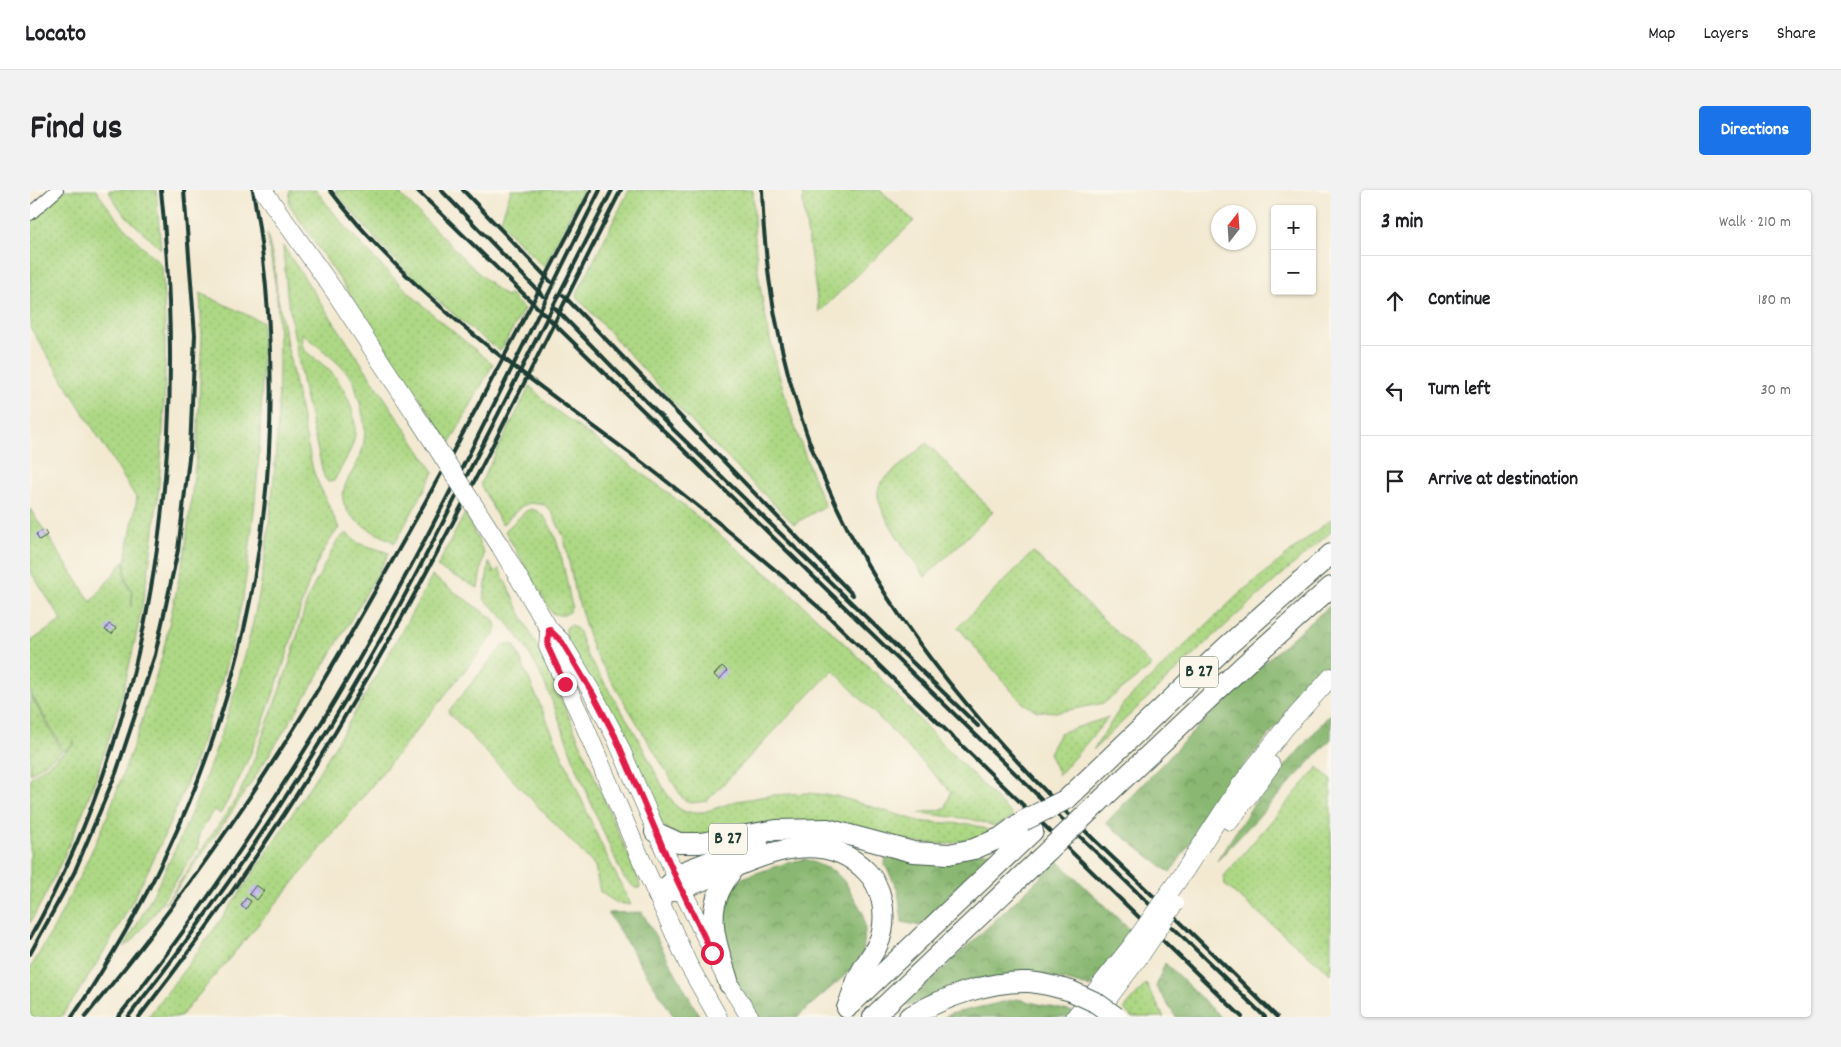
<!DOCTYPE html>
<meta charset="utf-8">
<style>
:root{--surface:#fff;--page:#f2f2f2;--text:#202124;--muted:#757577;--line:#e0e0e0;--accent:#1a73e8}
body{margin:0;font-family:Dekko,sans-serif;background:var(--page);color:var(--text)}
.controls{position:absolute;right:15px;top:15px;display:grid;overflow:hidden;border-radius:5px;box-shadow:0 1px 4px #0004}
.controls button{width:45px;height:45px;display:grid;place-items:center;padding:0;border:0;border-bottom:1px solid var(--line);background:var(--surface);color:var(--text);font:25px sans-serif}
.compass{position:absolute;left:1181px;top:15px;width:45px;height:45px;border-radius:50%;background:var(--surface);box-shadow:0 1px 4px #0004;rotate:17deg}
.stop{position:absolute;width:15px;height:15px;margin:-11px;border:4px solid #e11d48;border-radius:50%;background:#fff}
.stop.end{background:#e11d48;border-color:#fff;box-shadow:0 1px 5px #0008}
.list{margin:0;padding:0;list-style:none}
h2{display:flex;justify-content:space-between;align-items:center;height:65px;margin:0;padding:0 20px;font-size:21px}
h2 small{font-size:16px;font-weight:400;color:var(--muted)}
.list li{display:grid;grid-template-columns:32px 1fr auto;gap:15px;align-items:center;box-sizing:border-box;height:90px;padding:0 20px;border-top:1px solid var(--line)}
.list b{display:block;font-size:19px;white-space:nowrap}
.list em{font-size:16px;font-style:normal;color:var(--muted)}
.icon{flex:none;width:28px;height:28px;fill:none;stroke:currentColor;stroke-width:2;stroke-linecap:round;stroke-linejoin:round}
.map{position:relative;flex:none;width:1301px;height:827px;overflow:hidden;border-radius:5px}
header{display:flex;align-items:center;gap:30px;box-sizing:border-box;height:70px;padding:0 25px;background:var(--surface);border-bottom:1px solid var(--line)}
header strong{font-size:24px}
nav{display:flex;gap:28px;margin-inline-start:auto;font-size:18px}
.intro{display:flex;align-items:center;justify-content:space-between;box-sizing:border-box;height:120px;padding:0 30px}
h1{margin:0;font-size:35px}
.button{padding:12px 22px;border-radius:5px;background:var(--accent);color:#fff;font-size:18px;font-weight:700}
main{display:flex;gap:30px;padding:0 30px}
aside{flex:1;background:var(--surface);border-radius:5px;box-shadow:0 1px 4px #0004}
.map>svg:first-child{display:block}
</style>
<header>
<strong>Locato</strong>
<nav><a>Map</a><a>Layers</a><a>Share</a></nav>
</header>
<div class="intro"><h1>Find us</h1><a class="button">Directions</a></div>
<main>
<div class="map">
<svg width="1301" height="827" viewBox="0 0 1301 827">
<defs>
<pattern id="grass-dots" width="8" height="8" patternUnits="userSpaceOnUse" patternTransform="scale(1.25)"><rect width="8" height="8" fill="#add884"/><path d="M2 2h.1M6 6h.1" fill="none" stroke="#94ba73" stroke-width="1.8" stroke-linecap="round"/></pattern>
<pattern id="forest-crowns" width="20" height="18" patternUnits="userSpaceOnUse" patternTransform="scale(1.25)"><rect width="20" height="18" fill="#8ab872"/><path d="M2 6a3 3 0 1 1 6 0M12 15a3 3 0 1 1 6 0" fill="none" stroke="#70975e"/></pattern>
<pattern id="building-cross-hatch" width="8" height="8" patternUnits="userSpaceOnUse" patternTransform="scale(1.25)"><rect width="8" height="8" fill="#c7b6fc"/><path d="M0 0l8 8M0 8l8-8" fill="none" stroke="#aa9dd9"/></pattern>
</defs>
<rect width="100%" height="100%" fill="#fbf7ec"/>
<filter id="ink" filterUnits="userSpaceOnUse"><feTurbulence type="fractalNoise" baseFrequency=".02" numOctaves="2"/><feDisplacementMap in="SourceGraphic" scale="10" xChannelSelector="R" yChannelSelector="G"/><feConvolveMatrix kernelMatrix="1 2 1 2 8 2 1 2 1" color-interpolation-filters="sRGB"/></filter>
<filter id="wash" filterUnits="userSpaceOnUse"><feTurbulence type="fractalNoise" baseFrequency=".0096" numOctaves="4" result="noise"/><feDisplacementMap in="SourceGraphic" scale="20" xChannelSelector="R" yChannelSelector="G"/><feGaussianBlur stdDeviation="1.12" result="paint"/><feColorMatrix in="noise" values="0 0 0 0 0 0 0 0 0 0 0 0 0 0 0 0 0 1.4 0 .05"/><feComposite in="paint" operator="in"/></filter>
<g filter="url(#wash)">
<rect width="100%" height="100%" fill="#f3e9d1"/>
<g fill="url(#grass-dots)" stroke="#668a5c">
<path d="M 33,0 L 66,0 C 85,28 106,52 132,75 C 133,98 135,121 135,143 C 137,345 100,555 0,733 L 0,588 L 45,554 L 42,548 L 44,554 L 34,561 L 0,502 L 0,452 L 32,430 L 0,381 L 0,319 L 61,412 L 94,371 L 95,390 L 102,403 L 101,417 L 103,403 L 96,389 L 95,372 L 107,309 L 0,137 L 0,28 Z"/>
<path d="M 79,0 L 126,0 L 131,59 C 115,43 86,21 79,0 Z"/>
<path d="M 260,0 L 286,0 C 336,67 397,122 463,174 L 420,253 L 259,14 Z"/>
<path d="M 305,0 L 366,0 L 445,80 L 476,107 L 479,104 L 494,119 L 470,161 C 409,116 351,61 305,0 Z"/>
<path d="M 481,0 L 553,0 L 514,78 L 470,33 Z"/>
<path d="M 599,0 L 723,0 C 724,24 724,49 727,73 C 737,158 762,237 795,316 L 764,334 L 670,241 L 546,106 Z"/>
<path d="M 773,0 L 850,0 L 884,31 L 789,122 L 773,13 Z"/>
<path d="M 237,43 L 244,74 L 247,104 L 266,200 L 283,280 L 287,290 L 309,338 C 278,375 270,425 255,470 C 237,523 219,576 190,624 L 184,619 L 169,644 L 168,657 L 124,724 L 102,751 L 94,757 C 157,650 202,532 228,410 C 232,391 234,370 237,351 C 247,275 251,198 248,121 C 247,95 240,69 237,43 Z"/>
<path d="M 253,56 L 404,282 L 365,353 C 348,343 321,334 314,314 C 309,299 321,286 327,273 C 339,249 335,230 328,206 C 326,202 326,196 324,192 C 316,177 284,153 271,143 L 273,159 C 283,168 297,176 305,187 C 318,203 330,232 323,253 C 319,266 310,279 304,291 L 298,292 L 294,287 L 274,201 L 257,104 Z"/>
<path d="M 170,103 L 232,132 C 233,207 230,279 220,354 C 218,371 216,389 213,406 C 182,552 118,706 31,827 L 0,827 L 0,779 L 25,736 L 50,686 L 74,635 L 108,543 L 132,467 L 155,361 L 167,261 L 172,145 Z"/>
<path d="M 500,196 L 520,216 L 636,301 L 752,396 L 846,483 L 913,555 L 984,627 L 965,636 L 941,629 L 889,623 L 915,619 L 921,602 L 803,480 L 677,611 L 661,613 L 653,609 L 563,460 L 544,397 L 534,347 L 522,323 L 515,315 L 500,313 L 492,316 L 472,335 L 450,294 Z"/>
<path d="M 897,253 L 963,322 L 895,387 C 884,372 849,323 848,306 C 847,300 850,296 852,291 Z"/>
<path d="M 501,319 C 528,322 536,394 542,416 C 539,426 531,427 522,423 L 475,341 L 496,321 Z"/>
<path d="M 435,323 L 454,363 L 448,398 L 407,377 Z"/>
<path d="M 1301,329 L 1301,342 C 1219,412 1141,485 1063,560 L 1093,514 L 1209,404 Z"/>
<path d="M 316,343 L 328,353 L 359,363 C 291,483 220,604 135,714 L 208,606 L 219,583 L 260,472 L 278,407 L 307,351 Z"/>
<path d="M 1003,362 L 1122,476 L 1074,513 L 1029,522 L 1007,521 L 993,513 L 980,499 L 928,437 Z"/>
<path d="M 459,372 L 464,382 L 469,379 L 522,487 L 609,691 L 610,698 L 605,698 L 594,688 C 577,651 561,614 546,576 C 522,512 508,456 454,409 Z"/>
<path d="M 402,386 L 463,429 L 466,435 L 465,443 L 264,692 L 150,827 L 118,827 C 226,690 319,540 402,386 Z"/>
<path d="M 540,435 L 545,437 L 549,442 L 556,463 L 604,541 L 635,601 L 647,617 L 655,622 L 674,622 L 707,611 L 743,605 L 778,603 L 806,606 L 892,632 L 940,634 L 964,642 L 945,648 L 917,654 L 878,652 L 823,637 L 655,647 L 638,640 L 631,633 L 536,448 L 536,438 Z"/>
<path d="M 474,454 L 484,455 L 570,652 L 601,715 L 587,713 L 570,702 L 565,676 L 418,522 Z"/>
<path d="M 0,504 L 32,561 L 0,584 Z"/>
<path d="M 1079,527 L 1029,585 L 1019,563 L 1030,543 Z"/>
<path d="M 1288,577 L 1301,590 L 1301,784 L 1195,695 L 1194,686 Z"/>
<path d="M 1116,794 L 1134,827 L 1101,827 L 1094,819 Z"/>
</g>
<g fill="url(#forest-crowns)" stroke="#547a53">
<path d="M 1301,415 L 1301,475 L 1287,487 L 1201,591 L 1140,683 L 1076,633 C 1148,557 1219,481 1301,415 Z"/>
<path d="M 1301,523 L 1301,549 L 1187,671 L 1227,609 Z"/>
<path d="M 967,662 L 891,736 L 872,732 L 868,700 L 855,675 L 856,664 Z"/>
<path d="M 775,669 L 804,681 L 815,692 L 833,723 L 835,741 L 833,763 L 820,781 L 767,827 L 726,827 L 707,796 L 690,751 L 694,706 L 712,688 L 756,673 Z"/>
<path d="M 1028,671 L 1102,742 L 1060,797 L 1005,783 L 931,795 L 873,817 Z"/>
<path d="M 612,722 L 670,827 L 644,827 L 578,723 Z"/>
<path d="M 1135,773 L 1191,827 L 1146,827 L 1126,797 Z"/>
<path d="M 987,809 L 1043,822 L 1039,827 L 914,827 L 920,824 Z"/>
</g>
<g id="blocks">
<g fill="url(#building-cross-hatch)">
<path d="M 14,340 L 17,345 L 9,350 L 6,344 Z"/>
<path d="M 79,434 L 86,438 L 82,444 L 75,440 Z"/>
<path d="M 692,476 L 697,481 L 689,490 L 684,485 Z"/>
<path d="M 226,695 L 234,701 L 227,710 L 219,704 Z"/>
<path d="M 216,708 L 221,711 L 216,719 L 211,716 Z"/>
</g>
</g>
</g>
<g filter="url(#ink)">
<use href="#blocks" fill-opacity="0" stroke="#3f574c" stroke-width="1"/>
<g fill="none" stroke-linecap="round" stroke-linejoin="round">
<g stroke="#3f574c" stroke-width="14">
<path id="minor" d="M 0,24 L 27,0"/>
</g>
<g stroke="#3f574c" stroke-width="19">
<g id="secondary">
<path d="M 303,99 L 384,222"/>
<path d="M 470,356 L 519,439 L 532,452 L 563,504 L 585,546 L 651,698 L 699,794 L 720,827"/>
<path d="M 519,439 L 518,457 L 551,527 L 606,658 L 658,774 L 688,827"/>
<path d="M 1200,631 L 1241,575"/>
<path d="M 1155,680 L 1209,597 L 1255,538 L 1301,487"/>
<path d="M 1045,827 L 1103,754"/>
<path d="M 1064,827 L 1112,763"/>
</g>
</g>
<g stroke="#3f574c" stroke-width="22">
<g id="trunk">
<path d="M 1037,609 L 1195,458 L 1301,364"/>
<path d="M 1068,613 L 1212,477 L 1301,397"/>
<path d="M 625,642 L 649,653 L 670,653 L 746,640 L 797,639 L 883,662 L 919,664 L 944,659 L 970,648 L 993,631"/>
<path d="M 632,701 L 655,681 L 728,653"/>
<path d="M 628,705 C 642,701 657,697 671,691 C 723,670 789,632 837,682 C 852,697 856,722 852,742 C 849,758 838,769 831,782 C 825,793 822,806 817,818"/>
<path d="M 699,794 C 691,766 676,733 688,705 C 691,695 699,686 704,677"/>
<path d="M 821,814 L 1003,641"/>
<path d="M 843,827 L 1020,659"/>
<path d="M 879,827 C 914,807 958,791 998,792 C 1013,793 1027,797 1041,801"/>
</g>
</g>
<use href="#minor" stroke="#fff" stroke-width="12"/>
<use href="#secondary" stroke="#fff" stroke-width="18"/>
<use href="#trunk" stroke="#fff" stroke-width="20"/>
<g stroke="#1f3d34" stroke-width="4">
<path d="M 300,0 C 383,110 500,188 609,270 C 672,318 733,369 793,421 L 1212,827"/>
<path d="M 387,0 L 1235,827"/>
<path d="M 411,0 L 513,106"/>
<path d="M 433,0 L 521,92"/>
<path d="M 732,0 C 735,128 769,255 833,367 C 901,486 999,589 1099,683 C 1149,730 1198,779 1247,827"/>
<path d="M 533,105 L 823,405"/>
<path d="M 525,118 L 644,240 L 948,536"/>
<path d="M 0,748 C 127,521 158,255 131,0"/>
<path d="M 0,764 L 44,683 L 86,583 L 125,465 L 148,360 L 160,260 L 165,145 L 154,0"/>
<path d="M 42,827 C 60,802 75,776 91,749 C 225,521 269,261 223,0"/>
<path d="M 55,827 C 113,757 168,684 219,608 C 267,537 311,462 353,387 C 426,260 494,130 561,0"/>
<path d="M 88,827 C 186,704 272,571 349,434 C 429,292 497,145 570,0"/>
<path d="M 98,827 C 195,705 281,574 357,438 C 390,379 420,318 451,258 C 495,172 538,86 582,0"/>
<path d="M 109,827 C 189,725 263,616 328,504 C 424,341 505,169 591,0"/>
</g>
<g stroke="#3f574c" stroke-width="19" stroke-linecap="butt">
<g id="secondary-bridge">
<path d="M 233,0 L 303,99"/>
<path d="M 384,222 L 470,356"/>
<path d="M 1103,754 L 1155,680"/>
<path d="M 1112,763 L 1145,714"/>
</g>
</g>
<g stroke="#3f574c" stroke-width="22" stroke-linecap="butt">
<g id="trunk-bridge">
<path d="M 993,631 L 1037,609"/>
<path d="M 1020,659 L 1068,613"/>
<path d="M 1041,801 L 1065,812 L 1086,827"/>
</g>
</g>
<use href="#secondary-bridge" stroke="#fff" stroke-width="18"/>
<use href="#trunk-bridge" stroke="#fff" stroke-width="20"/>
</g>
</g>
<g fill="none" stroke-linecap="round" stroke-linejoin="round" filter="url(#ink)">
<path stroke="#e11d48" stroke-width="6" d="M 535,494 L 518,457 L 519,439 L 532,452 L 563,504 L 585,546 L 646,688 L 682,763"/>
</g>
<g text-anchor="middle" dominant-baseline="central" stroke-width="4" stroke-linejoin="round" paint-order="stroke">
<g fill="#fbf7ec" stroke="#61756b" stroke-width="1">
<rect x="1150" y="466.5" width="38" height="31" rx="4"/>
<rect x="679" y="633.5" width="38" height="31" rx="4"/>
</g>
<g font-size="18" font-weight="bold" fill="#1f3d34">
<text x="1169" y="482">B 27</text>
<text x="698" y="649">B 27</text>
</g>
</g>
</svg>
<div class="controls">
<button>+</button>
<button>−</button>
</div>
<svg class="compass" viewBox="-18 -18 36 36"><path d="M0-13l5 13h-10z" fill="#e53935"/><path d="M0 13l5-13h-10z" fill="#757577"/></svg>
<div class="stop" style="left:682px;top:763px"></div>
<div class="stop end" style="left:535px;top:494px"></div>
</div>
<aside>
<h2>3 min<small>Walk · 210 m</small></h2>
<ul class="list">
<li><svg class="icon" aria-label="ahead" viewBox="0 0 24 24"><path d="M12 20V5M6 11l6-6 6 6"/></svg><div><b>Continue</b></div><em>180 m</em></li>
<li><svg class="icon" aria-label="left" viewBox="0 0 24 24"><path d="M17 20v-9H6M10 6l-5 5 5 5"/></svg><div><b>Turn left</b></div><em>30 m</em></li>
<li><svg class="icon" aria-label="arrive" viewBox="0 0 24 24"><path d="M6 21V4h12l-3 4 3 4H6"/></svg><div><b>Arrive at destination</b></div></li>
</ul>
</aside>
</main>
